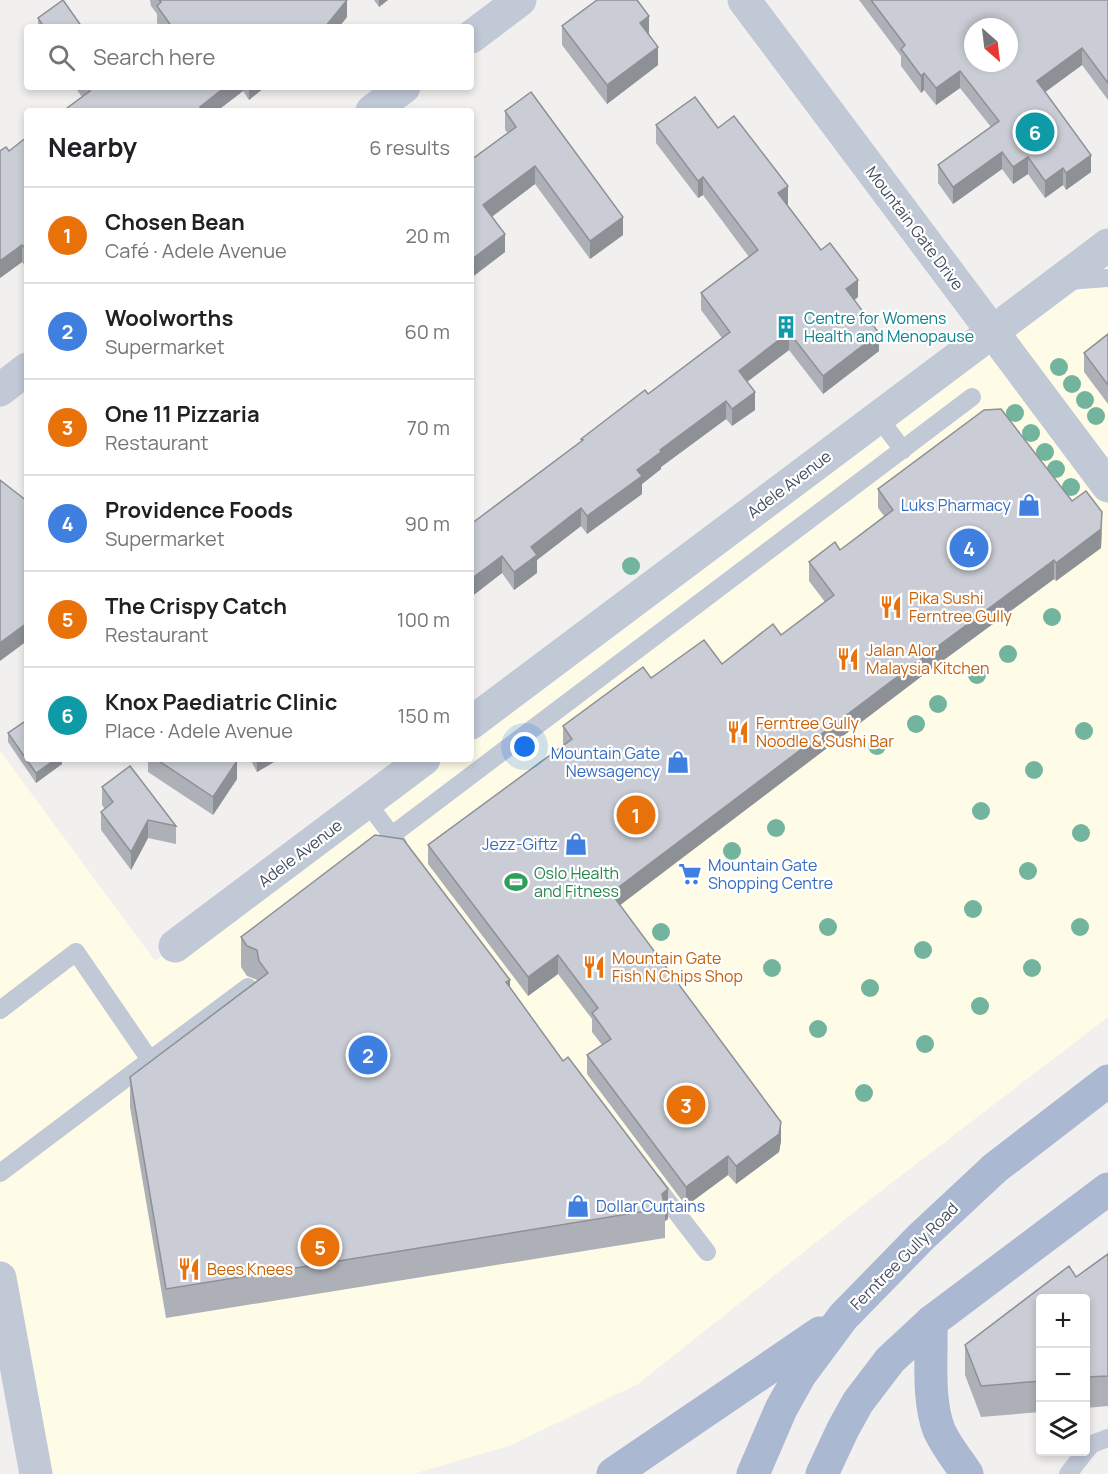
<!DOCTYPE html>
<meta charset="utf-8">
<style>
:root{--surface:#fff;--page:#f6f6f6;--text:#202124;--muted:#757577;--line:#e0e0e0;--accent:#0f766e}
body{margin:0;font-family:Manrope,sans-serif;background:var(--page);color:var(--text)}
.controls{position:absolute;right:18px;bottom:18px;display:grid;overflow:hidden;border-radius:6px;box-shadow:0 3px 9px #0003}
.controls button{width:54px;height:54px;display:grid;place-items:center;padding:0;border:0;border-bottom:2px solid var(--line);background:var(--surface);color:var(--text);font:30px sans-serif}
.compass{position:absolute;left:964px;top:18px;width:54px;height:54px;border-radius:50%;background:var(--surface);box-shadow:0 3px 9px #0003;rotate:152deg}
.you{position:absolute;left:525px;top:747px;width:21px;height:21px;margin:-15px;border:4px solid #fff;border-radius:50%;background:#1a73e8;box-shadow:0 0 0 9px #1a73e833}
.badge{display:grid;place-items:center;width:39px;height:39px;border-radius:50%;background:var(--accent);color:#fff;font-size:20px;font-weight:700}
.pin{position:absolute;translate:-50% -50%;border:3px solid #fff;box-shadow:0 2px 6px #0006}
.list{margin:0;padding:0;list-style:none}
h2{display:flex;justify-content:space-between;align-items:center;height:78px;margin:0;padding:0 24px;font-size:26px}
h2 small{font-size:20px;font-weight:400;color:var(--muted)}
.list li{display:grid;grid-template-columns:39px 1fr auto;gap:18px;align-items:center;box-sizing:border-box;height:96px;padding:0 24px;border-top:2px solid var(--line)}
.list b{display:block;font-size:22px;white-space:nowrap}
.list p{margin:0;font-size:20px;white-space:nowrap;color:var(--muted)}
.list em{font-size:20px;font-style:normal;color:var(--muted)}
.icon{flex:none;width:33px;height:33px;fill:none;stroke:currentColor;stroke-width:2;stroke-linecap:round;stroke-linejoin:round}
.map{position:relative;flex:none;width:1108px;height:1474px;overflow:hidden}
.search{position:absolute;background:var(--surface);box-shadow:0 3px 9px #0003;left:24px;top:24px;width:450px;height:66px;display:flex;align-items:center;gap:15px;box-sizing:border-box;padding:0 21px;border-radius:6px;color:var(--muted);font-size:22px}
.panel{position:absolute;background:var(--surface);box-shadow:0 3px 9px #0003;left:24px;top:108px;width:450px;height:654px;border-radius:6px}
.map>svg:first-child{display:block}
</style>
<div class="map">
<svg width="1108" height="1474" viewBox="0 0 1108 1474">
<rect width="100%" height="100%" fill="#f2efef"/>
<path fill="#fefce7" d="M 1108,245 L 1108,1017 L 868,1201 L 638,1384 L 509,1446 L 413,1474 L 36,1474 L 0,1278 L 0,751 L 155,961 L 424,759 L 471,759 L 471,723 Z"/>
<g fill="none" stroke-linecap="round" stroke-linejoin="round">
<g stroke="#c1c8d6" stroke-width="18">
<path d="M 1068,281 L 1108,278"/>
<path d="M 878,417 L 903,450"/>
<path d="M 367,802 L 398,844"/>
<path d="M 392,835 L 972,397"/>
<path d="M 0,1010 L 76,952 L 150,1060 L 0,1173"/>
<path d="M 150,1060 L 248,987"/>
<path d="M 653,1182 L 707,1252"/>
<path d="M 1086,1451 L 1092,1444 L 1108,1438"/>
<path d="M 1068,1474 L 1085,1452"/>
</g>
<g stroke="#c1c8d6" stroke-width="33">
<path d="M 744,0 L 1108,486"/>
<path d="M 471,37 L 520,0"/>
<path d="M 372,111 L 404,87"/>
<path d="M 0,390 L 27,369"/>
<path d="M 471,723 L 1108,245"/>
<path d="M 175,946 L 424,759"/>
<path d="M 0,1278 L 36,1474"/>
</g>
<g stroke="#abb8d1" stroke-width="33">
<path d="M 931,1322 C 932,1355 927,1399 939,1430 C 946,1446 958,1460 967,1474"/>
<path d="M 613,1474 L 820,1333"/>
<path d="M 753,1474 L 781,1409 L 800,1375 L 843,1317 L 921,1237 L 995,1168 L 1108,1081"/>
<path d="M 822,1474 L 843,1429 L 858,1402 L 890,1360 L 931,1322 L 1108,1189"/>
</g>
</g>
<g fill="#73b49f">
<circle cx="1059" cy="367" r="9"/>
<circle cx="1072" cy="384" r="9"/>
<circle cx="1085" cy="400" r="9"/>
<circle cx="1015" cy="413" r="9"/>
<circle cx="1096" cy="416" r="9"/>
<circle cx="1031" cy="433" r="9"/>
<circle cx="1045" cy="452" r="9"/>
<circle cx="1056" cy="469" r="9"/>
<circle cx="1071" cy="487" r="9"/>
<circle cx="631" cy="566" r="9"/>
<circle cx="1052" cy="617" r="9"/>
<circle cx="1008" cy="654" r="9"/>
<circle cx="977" cy="675" r="9"/>
<circle cx="938" cy="704" r="9"/>
<circle cx="916" cy="724" r="9"/>
<circle cx="1084" cy="731" r="9"/>
<circle cx="877" cy="746" r="9"/>
<circle cx="1034" cy="770" r="9"/>
<circle cx="981" cy="811" r="9"/>
<circle cx="776" cy="828" r="9"/>
<circle cx="1081" cy="833" r="9"/>
<circle cx="732" cy="851" r="9"/>
<circle cx="1028" cy="871" r="9"/>
<circle cx="973" cy="909" r="9"/>
<circle cx="828" cy="927" r="9"/>
<circle cx="1080" cy="927" r="9"/>
<circle cx="661" cy="932" r="9"/>
<circle cx="923" cy="950" r="9"/>
<circle cx="772" cy="968" r="9"/>
<circle cx="1032" cy="968" r="9"/>
<circle cx="870" cy="988" r="9"/>
<circle cx="980" cy="1006" r="9"/>
<circle cx="818" cy="1029" r="9"/>
<circle cx="925" cy="1044" r="9"/>
<circle cx="864" cy="1093" r="9"/>
</g>
<g fill="#aeb0b7">
<path d="M 150,0 L 347,0 L 347,17 L 339,27 L 160,27 L 157,23 L 157,14 L 151,6 Z"/>
<path d="M 374,0 L 388,0 L 379,7 Z"/>
<path d="M 859,0 L 1108,0 L 1108,100 L 1082,65 L 1045,92 L 1091,172 L 1066,190 L 1063,185 L 1045,198 L 1028,174 L 1013,184 L 1002,169 L 953,204 L 938,183 L 938,165 L 991,127 L 960,88 L 936,105 L 924,90 L 921,93 L 901,66 L 901,56 Z"/>
<path d="M 38,18 L 82,27 L 38,27 Z"/>
<path d="M 562,26 L 649,34 L 658,65 L 607,104 L 562,45 Z"/>
<path d="M 75,87 L 265,87 L 249,100 L 243,91 L 217,111 L 63,111 L 82,97 Z"/>
<path d="M 505,111 L 623,235 L 590,259 L 535,184 L 492,217 L 505,252 L 471,278 L 471,160 L 508,133 L 505,130 Z"/>
<path d="M 656,125 L 718,128 L 788,204 L 787,204 L 821,250 L 858,297 L 854,300 L 879,351 L 823,394 L 789,350 L 747,382 L 755,410 L 732,426 L 726,419 L 661,467 L 661,469 L 642,484 L 642,494 L 587,534 L 581,526 L 537,560 L 537,573 L 514,590 L 502,573 L 471,597 L 471,524 L 581,441 L 581,439 L 648,394 L 722,338 L 701,310 L 701,293 L 749,257 L 703,195 L 698,198 L 656,143 Z"/>
<path d="M 27,137 L 27,264 L 25,266 L 22,262 L 0,278 L 0,151 L 9,151 Z"/>
<path d="M 1108,334 L 1108,404 L 1084,372 L 1084,353 Z"/>
<path d="M 878,489 L 1072,501 L 1102,531 L 1101,548 L 1056,581 L 1054,579 L 922,676 L 620,905 L 781,1141 L 779,1152 L 736,1184 L 728,1175 L 686,1206 L 587,1074 L 587,1055 L 602,1045 L 592,1032 L 592,1019 L 558,974 L 528,996 L 428,864 L 428,845 L 563,745 L 563,726 L 651,678 L 722,664 L 781,635 L 825,602 L 809,581 L 809,562 L 840,550 L 884,516 L 878,508 Z"/>
<path d="M 8,733 L 62,759 L 62,764 L 36,783 L 8,742 Z"/>
<path d="M 148,759 L 234,759 L 237,779 L 213,815 L 148,772 Z"/>
<path d="M 250,759 L 279,759 L 257,772 Z"/>
<path d="M 102,787 L 176,826 L 176,844 L 148,838 L 131,870 L 101,830 L 101,812 L 105,809 L 102,805 Z"/>
<path d="M 241,937 L 510,988 L 563,1061 L 668,1189 L 668,1219 L 665,1221 L 665,1238 L 166,1318 L 130,1107 L 130,1077 L 257,981 L 257,980 L 247,976 L 241,967 Z"/>
<path d="M 1108,1254 L 1108,1406 L 1086,1408 L 1086,1299 L 1041,1299 L 1041,1412 L 981,1417 L 965,1375 L 965,1345 L 1069,1266 L 1076,1277 Z"/>
</g>
<g fill="#8d9095">
<path d="M 347,0 L 347,17 L 339,27 L 325,27 Z"/>
<path d="M 379,0 L 388,0 L 379,7 Z"/>
<path d="M 649,16 L 649,34 L 640,41 L 640,23 Z"/>
<path d="M 658,47 L 658,65 L 607,104 L 607,85 Z"/>
<path d="M 1082,48 L 1082,65 L 1037,98 L 1037,81 Z"/>
<path d="M 960,71 L 960,88 L 936,105 L 936,88 Z"/>
<path d="M 924,73 L 924,90 L 921,93 L 921,76 Z"/>
<path d="M 225,87 L 243,87 L 243,91 L 217,111 L 200,111 L 200,107 Z"/>
<path d="M 249,87 L 265,87 L 249,100 Z"/>
<path d="M 1002,152 L 1002,169 L 953,204 L 953,187 Z"/>
<path d="M 1091,155 L 1091,172 L 1066,190 L 1066,173 Z"/>
<path d="M 1028,157 L 1028,174 L 1013,184 L 1013,167 Z"/>
<path d="M 535,166 L 535,184 L 483,223 L 483,205 Z"/>
<path d="M 1063,168 L 1063,185 L 1045,198 L 1045,181 Z"/>
<path d="M 703,177 L 703,195 L 698,198 L 698,181 Z"/>
<path d="M 788,186 L 788,204 L 778,211 L 778,193 Z"/>
<path d="M 623,217 L 623,235 L 590,259 L 590,241 Z"/>
<path d="M 505,234 L 505,252 L 471,278 L 471,260 Z"/>
<path d="M 22,245 L 22,262 L 0,278 L 0,261 Z"/>
<path d="M 27,247 L 27,264 L 25,266 L 25,248 Z"/>
<path d="M 858,280 L 858,297 L 846,307 L 846,289 Z"/>
<path d="M 789,332 L 789,350 L 739,388 L 739,371 Z"/>
<path d="M 879,333 L 879,351 L 823,394 L 823,376 Z"/>
<path d="M 755,392 L 755,410 L 732,426 L 732,409 Z"/>
<path d="M 726,401 L 726,419 L 661,467 L 661,469 L 642,484 L 642,494 L 587,534 L 587,516 L 637,470 L 660,450 Z"/>
<path d="M 581,508 L 581,526 L 537,560 L 537,573 L 514,590 L 514,572 L 531,547 Z"/>
<path d="M 1102,512 L 1101,548 L 1056,581 L 1056,563 Z"/>
<path d="M 502,556 L 502,573 L 471,597 L 471,579 Z"/>
<path d="M 1054,560 L 1054,579 L 922,676 L 611,912 L 611,893 L 922,658 Z"/>
<path d="M 27,623 L 27,641 L 0,661 L 0,643 Z"/>
<path d="M 56,759 L 62,759 L 62,764 L 36,783 L 36,773 Z"/>
<path d="M 257,759 L 279,759 L 257,772 Z"/>
<path d="M 237,761 L 237,779 L 213,815 L 213,797 Z"/>
<path d="M 148,820 L 148,838 L 131,870 L 131,852 Z"/>
<path d="M 558,955 L 558,974 L 528,996 L 528,977 Z"/>
<path d="M 510,980 L 510,1009 L 506,982 Z"/>
<path d="M 781,1122 L 781,1141 L 779,1152 L 736,1184 L 736,1166 Z"/>
<path d="M 728,1156 L 728,1175 L 686,1206 L 686,1187 Z"/>
<path d="M 668,1189 L 668,1219 L 665,1221 L 665,1208 L 662,1194 Z"/>
</g>
<g fill="#cacdd5" stroke="#8d9095" stroke-width="1.5" fill-rule="evenodd">
<path d="M 63,0 L 82,27 L 44,27 L 38,18 Z"/>
<path d="M 159,0 L 347,0 L 325,27 L 172,27 L 157,6 L 161,2 Z"/>
<path d="M 597,0 L 637,0 L 649,16 L 640,23 L 658,47 L 607,85 L 562,26 Z"/>
<path d="M 871,0 L 1108,0 L 1108,83 L 1082,48 L 1037,81 L 1091,155 L 1066,173 L 1063,168 L 1045,181 L 1028,157 L 1013,167 L 1002,152 L 953,187 L 938,165 L 999,121 L 960,71 L 936,88 L 924,73 L 921,76 L 901,49 L 905,45 ZM 973,27 L 1009,27 L 1009,63 L 973,63 Z"/>
<path d="M 87,87 L 225,87 L 200,107 L 203,111 L 63,111 L 90,91 Z"/>
<path d="M 531,92 L 623,217 L 590,241 L 535,166 L 483,205 L 505,234 L 471,260 L 471,160 L 516,127 L 505,111 Z"/>
<path d="M 695,97 L 718,128 L 734,116 L 788,186 L 778,193 L 821,250 L 830,243 L 858,280 L 846,289 L 879,333 L 823,376 L 789,332 L 739,371 L 755,392 L 732,409 L 726,401 L 660,450 L 661,452 L 637,470 L 642,476 L 587,516 L 581,508 L 531,547 L 537,555 L 514,572 L 502,556 L 471,579 L 471,524 L 583,440 L 581,439 L 645,390 L 648,394 L 730,332 L 701,293 L 758,250 L 703,177 L 698,181 L 656,125 Z"/>
<path d="M 27,137 L 27,247 L 25,248 L 22,245 L 0,261 L 0,151 L 6,147 L 9,151 Z"/>
<path d="M 1108,334 L 1108,385 L 1084,353 Z"/>
<path d="M 1001,409 L 1072,501 L 1086,491 L 1102,512 L 1101,529 L 1056,563 L 1054,560 L 922,658 L 611,893 L 781,1122 L 779,1134 L 736,1166 L 728,1156 L 686,1187 L 587,1055 L 611,1039 L 592,1013 L 598,1008 L 558,955 L 528,977 L 428,845 L 572,739 L 563,726 L 643,667 L 651,678 L 704,640 L 722,664 L 773,624 L 781,635 L 834,595 L 809,562 L 835,542 L 840,550 L 893,510 L 878,489 L 984,410 Z"/>
<path d="M 0,480 L 27,501 L 27,623 L 0,643 Z"/>
<path d="M 27,720 L 27,759 L 56,759 L 36,773 L 8,733 Z"/>
<path d="M 156,759 L 234,759 L 237,761 L 213,797 Z"/>
<path d="M 130,766 L 176,826 L 148,820 L 131,852 L 101,812 L 113,802 L 102,787 Z"/>
<path d="M 375,835 L 403,839 L 510,980 L 506,982 L 563,1061 L 568,1057 L 668,1189 L 662,1194 L 665,1208 L 166,1289 L 130,1077 L 268,973 L 259,961 L 257,950 L 247,946 L 241,937 Z"/>
<path d="M 1108,1254 L 1108,1376 L 1086,1377 L 1086,1299 L 1041,1299 L 1041,1381 L 981,1386 L 965,1345 L 1069,1266 L 1076,1277 Z"/>
</g>
<defs>
<g id="building-bare" transform="scale(1.8)"><path d="M-4-6H4V6H1V3H-1V6H-4ZM-2.5-4.3h1.7v1.8h-1.7ZM.8-4.3h1.7v1.8H.8ZM-2.5-1h1.7V.8h-1.7ZM.8-1h1.7V.8H.8Z" fill="#0f9aa8" stroke="#fff" stroke-width="2.5" paint-order="stroke"/></g>
<g id="shop-bare" transform="scale(1.8)"><path d="M-5-2.5h2.3a2.7 3.5 0 0 1 5.4 0H5L5.5 6h-11ZM-1.5-2.5h3a1.5 2.3 0 0 0-3 0Z" fill="#3f7fe0" stroke="#fff" stroke-width="2.5" paint-order="stroke"/></g>
<g id="restaurant-bare" transform="scale(1.8)"><path d="M-5-6h1v4h1v-4h1v4h1v-4h1v5L-1.5 .5V6h-2V.5L-5-1ZM5-6V6H3V1.5H1.5Q1.5-4 5-6Z" fill="#e8710a" stroke="#fff" stroke-width="2.5" paint-order="stroke"/></g>
<g id="supermarket-bare" transform="scale(1.8)"><path d="M-6-5.5h2.5l.6 2H6L4.5 2H-2.5L-4.4-4H-6ZM-1.5 3.2a1.3 1.3 0 1 0 .1 0ZM3 3.2a1.3 1.3 0 1 0 .1 0Z" fill="#3f7fe0" stroke="#fff" stroke-width="2.5" paint-order="stroke"/></g>
<g id="stadium-bare" transform="scale(1.8)"><path d="M0-5a6.5 5 0 1 0 0 10a6.5 5 0 1 0 0-10ZM-3.5-1.8h7v3.6h-7Z" fill="#2e9e5b" stroke="#fff" stroke-width="2.5" paint-order="stroke"/></g>
</defs>
<g fill-rule="evenodd">
<use href="#building-bare" x="786" y="327"/>
<use href="#shop-bare" x="1029" y="505"/>
<use href="#restaurant-bare" x="891" y="607"/>
<use href="#restaurant-bare" x="848" y="659"/>
<use href="#restaurant-bare" x="738" y="732"/>
<use href="#shop-bare" x="678" y="762"/>
<use href="#shop-bare" x="576" y="844"/>
<use href="#supermarket-bare" x="690" y="874"/>
<use href="#stadium-bare" x="516" y="882"/>
<use href="#restaurant-bare" x="594" y="967"/>
<use href="#shop-bare" x="578" y="1206"/>
<use href="#restaurant-bare" x="189" y="1269"/>
</g>
<g text-anchor="middle" dominant-baseline="central" stroke-width="4.5" stroke-linejoin="round" paint-order="stroke">
<g font-size="16" fill="#454e5f" stroke="#fff">
<text transform="translate(915 228) rotate(53)">Mountain Gate Drive</text>
<text transform="translate(789 484) rotate(-37)">Adele Avenue</text>
<text transform="translate(300 853) rotate(-37)">Adele Avenue</text>
<text transform="translate(904 1256) rotate(-45)">Ferntree Gully Road</text>
</g>
<g font-size="16" fill="#0d838f" stroke="#fff" text-anchor="start">
<text x="804" y="318">Centre for Womens<tspan x="804" dy="18">Health and Menopause</tspan></text>
</g>
<g font-size="16" fill="#366cbe" stroke="#fff" text-anchor="end">
<text x="1011" y="505">Luks Pharmacy</text>
<text x="660" y="753">Mountain Gate<tspan x="660" dy="18">Newsagency</tspan></text>
<text x="558" y="844">Jezz-Giftz</text>
<text x="708" y="865" text-anchor="start">Mountain Gate<tspan x="708" dy="18">Shopping Centre</tspan></text>
<text x="596" y="1206" text-anchor="start">Dollar Curtains</text>
</g>
<g font-size="16" fill="#c56008" stroke="#fff" text-anchor="start">
<text x="909" y="598">Pika Sushi<tspan x="909" dy="18">Ferntree Gully</tspan></text>
<text x="866" y="650">Jalan Alor<tspan x="866" dy="18">Malaysia Kitchen</tspan></text>
<text x="756" y="723">Ferntree Gully<tspan x="756" dy="18">Noodle &amp; Sushi Bar</tspan></text>
<text x="612" y="958">Mountain Gate<tspan x="612" dy="18">Fish N Chips Shop</tspan></text>
<text x="207" y="1269">Bees Knees</text>
</g>
<g font-size="16" fill="#27864d" stroke="#fff" text-anchor="start">
<text x="534" y="873">Oslo Health<tspan x="534" dy="18">and Fitness</tspan></text>
</g>
</g>
</svg>
<div class="controls">
<button>+</button>
<button>−</button>
<button><svg class="icon" aria-label="layers" viewBox="0 0 24 24"><path d="M12 4l9 5-9 5-9-5zM3 14l9 5 9-5"/></svg></button>
</div>
<svg class="compass" viewBox="-18 -18 36 36"><path d="M0-13l5 13h-10z" fill="#e53935"/><path d="M0 13l5-13h-10z" fill="#757577"/></svg>
<div class="you"></div>
<div class="pin badge" style="left:636px;top:815px;background:#e8710a">1</div>
<div class="pin badge" style="left:368px;top:1055px;background:#3f7fe0">2</div>
<div class="pin badge" style="left:686px;top:1105px;background:#e8710a">3</div>
<div class="pin badge" style="left:969px;top:548px;background:#3f7fe0">4</div>
<div class="pin badge" style="left:320px;top:1247px;background:#e8710a">5</div>
<div class="pin badge" style="left:1035px;top:132px;background:#0f9aa8">6</div>
<div class="search"><svg class="icon" aria-label="search" viewBox="0 0 24 24"><circle cx="10" cy="10" r="6"/><path d="M15 15l6 6"/></svg>Search here</div>
<section class="panel">
<h2>Nearby<small>6 results</small></h2>
<ul class="list">
<li><span class="badge" style="background:#e8710a">1</span><div><b>Chosen Bean</b><p>Café · Adele Avenue</p></div><em>20 m</em></li>
<li><span class="badge" style="background:#3f7fe0">2</span><div><b>Woolworths</b><p>Supermarket</p></div><em>60 m</em></li>
<li><span class="badge" style="background:#e8710a">3</span><div><b>One 11 Pizzaria</b><p>Restaurant</p></div><em>70 m</em></li>
<li><span class="badge" style="background:#3f7fe0">4</span><div><b>Providence Foods</b><p>Supermarket</p></div><em>90 m</em></li>
<li><span class="badge" style="background:#e8710a">5</span><div><b>The Crispy Catch</b><p>Restaurant</p></div><em>100 m</em></li>
<li><span class="badge" style="background:#0f9aa8">6</span><div><b>Knox Paediatric Clinic</b><p>Place · Adele Avenue</p></div><em>150 m</em></li>
</ul>
</section>
</div>
